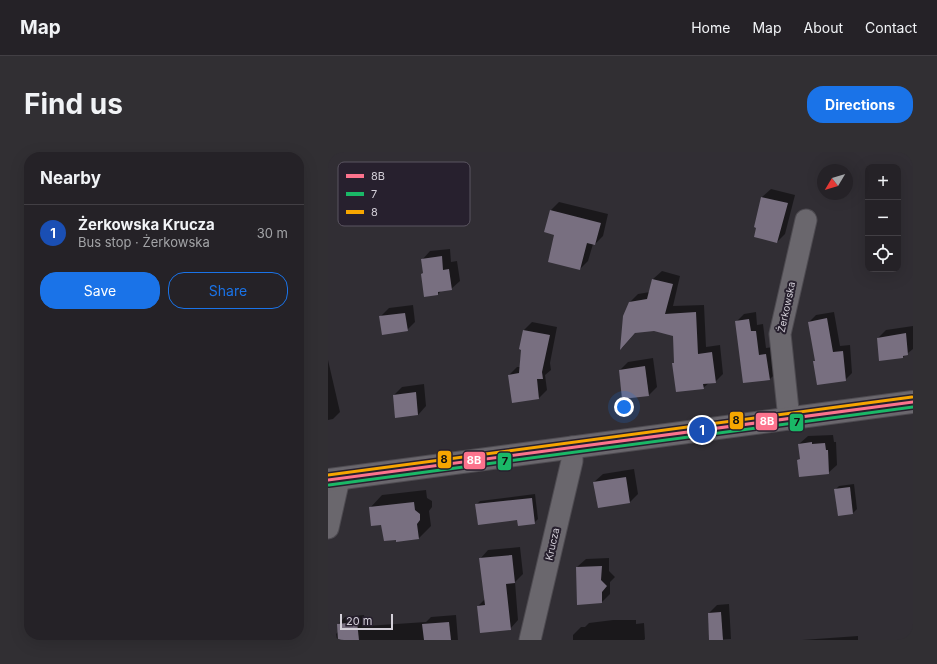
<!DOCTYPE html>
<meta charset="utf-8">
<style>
:root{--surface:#252227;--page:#312f33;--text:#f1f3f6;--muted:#a3a4a7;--line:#423f44;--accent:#1a73e8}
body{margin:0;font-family:Inter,sans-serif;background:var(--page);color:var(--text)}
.controls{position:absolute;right:12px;top:12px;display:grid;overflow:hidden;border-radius:8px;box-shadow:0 4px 16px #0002}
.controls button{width:36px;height:36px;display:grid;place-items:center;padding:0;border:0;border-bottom:1px solid var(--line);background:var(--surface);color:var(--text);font:20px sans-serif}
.compass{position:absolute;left:489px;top:12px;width:36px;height:36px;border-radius:50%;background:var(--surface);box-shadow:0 4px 16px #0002;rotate:232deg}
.scale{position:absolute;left:12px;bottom:10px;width:53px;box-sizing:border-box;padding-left:4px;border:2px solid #d3cfd8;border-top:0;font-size:11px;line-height:14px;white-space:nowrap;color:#d3cfd8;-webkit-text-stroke:3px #27202e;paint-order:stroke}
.you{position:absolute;left:296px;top:255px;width:14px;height:14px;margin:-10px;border:3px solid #fff;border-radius:50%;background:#1a73e8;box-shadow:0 0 0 6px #1a73e833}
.badge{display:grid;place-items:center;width:26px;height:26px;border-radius:50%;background:var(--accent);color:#fff;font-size:13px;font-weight:700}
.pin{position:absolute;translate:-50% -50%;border:2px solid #fff;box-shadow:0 1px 4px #0006}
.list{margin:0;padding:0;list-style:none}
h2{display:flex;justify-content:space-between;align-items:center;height:52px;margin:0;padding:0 16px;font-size:17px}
h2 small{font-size:13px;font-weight:400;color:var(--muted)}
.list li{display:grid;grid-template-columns:26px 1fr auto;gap:12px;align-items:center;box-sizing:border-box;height:56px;padding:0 16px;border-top:1px solid var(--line)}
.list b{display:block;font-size:15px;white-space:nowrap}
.list p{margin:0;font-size:13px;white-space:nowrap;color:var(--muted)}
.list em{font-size:13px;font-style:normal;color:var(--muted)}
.actions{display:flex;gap:8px;padding:12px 16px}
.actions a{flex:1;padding:9px 0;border:1px solid var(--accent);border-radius:16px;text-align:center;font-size:14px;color:var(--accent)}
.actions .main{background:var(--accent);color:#fff}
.icon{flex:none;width:22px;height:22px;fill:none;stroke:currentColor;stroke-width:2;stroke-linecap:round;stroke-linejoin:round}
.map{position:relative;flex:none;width:585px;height:488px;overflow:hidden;border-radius:16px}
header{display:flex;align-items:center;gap:24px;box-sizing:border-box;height:56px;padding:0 20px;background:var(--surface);border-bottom:1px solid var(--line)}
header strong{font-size:19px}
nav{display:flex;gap:22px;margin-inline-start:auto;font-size:14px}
.intro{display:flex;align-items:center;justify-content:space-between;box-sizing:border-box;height:96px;padding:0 24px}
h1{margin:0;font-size:28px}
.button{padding:10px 18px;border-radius:16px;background:var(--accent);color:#fff;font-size:14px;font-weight:700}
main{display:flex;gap:24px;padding:0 24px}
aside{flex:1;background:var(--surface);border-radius:16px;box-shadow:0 4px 16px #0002}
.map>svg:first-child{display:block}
</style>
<header>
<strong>Map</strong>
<nav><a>Home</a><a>Map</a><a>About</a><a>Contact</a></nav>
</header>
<div class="intro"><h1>Find us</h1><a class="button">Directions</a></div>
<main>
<aside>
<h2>Nearby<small></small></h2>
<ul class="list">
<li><span class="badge" style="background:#1a4fb4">1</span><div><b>Żerkowska Krucza</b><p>Bus stop · Żerkowska</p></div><em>30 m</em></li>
</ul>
<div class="actions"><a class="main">Save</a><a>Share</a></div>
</aside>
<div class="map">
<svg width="585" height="488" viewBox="0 0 585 488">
<rect width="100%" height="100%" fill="#312e34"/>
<g fill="#0007">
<path d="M 443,37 L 467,43 L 457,82 L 449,90 L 434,45 Z"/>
<path d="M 231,50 L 280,62 L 275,84 L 267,92 L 265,92 L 260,109 L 252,117 L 223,58 Z"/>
<path d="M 122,97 L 123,110 L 129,109 L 132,129 L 123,137 L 113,139 L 109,143 L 94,122 L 96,120 L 94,108 L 102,99 Z"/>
<path d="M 334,119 L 352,124 L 345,154 L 376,153 L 378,195 L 392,193 L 395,222 L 387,230 L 381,231 L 375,236 L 346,211 L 347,210 L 346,183 L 326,178 L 308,180 L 294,196 L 302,150 L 310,142 L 322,140 L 325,127 Z"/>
<path d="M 85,153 L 87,170 L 79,178 L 52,165 L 61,156 Z"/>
<path d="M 428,160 L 429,173 L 435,172 L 438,196 L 445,195 L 449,220 L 441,228 L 409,169 L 416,162 Z"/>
<path d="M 506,160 L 512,194 L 522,193 L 524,221 L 517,228 L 486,209 L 488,208 L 481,170 L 488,163 Z"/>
<path d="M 204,170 L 229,175 L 222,211 L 223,218 L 217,223 L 219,238 L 211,246 L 181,223 L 189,215 L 192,215 L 196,178 Z"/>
<path d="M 585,174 L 585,197 L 575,205 L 550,186 L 558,178 Z"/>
<path d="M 325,206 L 329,235 L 321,243 L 295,246 L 292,218 L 300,210 Z"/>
<path d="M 0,208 L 12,260 L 5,267 L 0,268 Z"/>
<path d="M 96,232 L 98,254 L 90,263 L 66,243 L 74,235 Z"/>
<path d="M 505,283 L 506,290 L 508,290 L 509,313 L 500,321 L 471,308 L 473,306 L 471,292 L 480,284 Z"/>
<path d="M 306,317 L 310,342 L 302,350 L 266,330 L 275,322 Z"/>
<path d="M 526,332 L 529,357 L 525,361 L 511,363 L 507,338 L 511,334 Z"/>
<path d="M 98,338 L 99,346 L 104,349 L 104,355 L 101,359 L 103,374 L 91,386 L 54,372 L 42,356 L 54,343 Z"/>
<path d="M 207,342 L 210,367 L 206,371 L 190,367 L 148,353 L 152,349 Z"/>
<path d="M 192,395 L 195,422 L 187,430 L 190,468 L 182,477 L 150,454 L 157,447 L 152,407 L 160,398 Z"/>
<path d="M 281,406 L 281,419 L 287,425 L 282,430 L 282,442 L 274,450 L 250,452 L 249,415 L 258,407 Z"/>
<path d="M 401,452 L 403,487 L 382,488 L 381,461 L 389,453 Z"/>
<path d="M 36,463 L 38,474 L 98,470 L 103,465 L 128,463 L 130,488 L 9,488 L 8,482 L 10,480 L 10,472 L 17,465 Z"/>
<path d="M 285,468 L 308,468 L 308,472 L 316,471 L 317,487 L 316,488 L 245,488 L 245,483 L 253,475 L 257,475 L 261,471 Z"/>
<path d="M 530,484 L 530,488 L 474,488 Z"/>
</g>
<g fill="#786f80">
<path d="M 433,45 L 460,51 L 449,91 L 426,85 L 428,76 L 426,75 Z"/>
<path d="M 222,58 L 273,71 L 267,93 L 259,91 L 252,118 L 220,110 L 226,83 L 216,80 Z"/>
<path d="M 114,104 L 115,118 L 121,117 L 124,138 L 110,140 L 110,143 L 96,145 L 93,122 L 95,121 L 93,107 Z"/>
<path d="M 324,127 L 345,132 L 337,162 L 368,160 L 370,202 L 384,200 L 388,231 L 375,232 L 376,237 L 348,240 L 344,211 L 346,211 L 345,184 L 326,179 L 307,181 L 292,198 L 295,164 L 301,150 L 319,147 Z"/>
<path d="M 77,161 L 80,179 L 54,183 L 51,164 Z"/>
<path d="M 499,166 L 505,200 L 515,199 L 518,229 L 489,233 L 485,209 L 487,209 L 480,170 Z"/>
<path d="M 421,167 L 423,179 L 428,179 L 431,203 L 438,202 L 442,228 L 415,231 L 407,169 Z"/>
<path d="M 195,178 L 222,183 L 214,220 L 215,227 L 209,227 L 211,247 L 184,251 L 180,223 L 191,221 L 193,198 L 191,197 Z"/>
<path d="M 578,181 L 580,203 L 575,204 L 575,206 L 551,209 L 549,186 Z"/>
<path d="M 317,214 L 321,244 L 294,247 L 291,218 Z"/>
<path d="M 88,240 L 90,263 L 67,266 L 65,243 Z"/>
<path d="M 484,290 L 484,292 L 497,291 L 498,298 L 500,298 L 501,322 L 471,325 L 469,308 L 472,307 L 470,292 Z"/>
<path d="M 298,325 L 302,351 L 270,356 L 265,330 Z"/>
<path d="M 522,335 L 525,362 L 510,364 L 506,337 Z"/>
<path d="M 204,346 L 207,372 L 190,374 L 189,368 L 150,373 L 147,352 Z"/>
<path d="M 86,350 L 87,358 L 92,362 L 92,368 L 89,372 L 91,387 L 68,390 L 68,388 L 56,389 L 53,373 L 43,374 L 41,355 Z"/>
<path d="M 184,403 L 187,431 L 178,432 L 183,478 L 152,481 L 149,454 L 157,453 L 151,406 Z"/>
<path d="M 274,414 L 273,428 L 279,434 L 274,440 L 274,451 L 249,453 L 248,415 Z"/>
<path d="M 393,460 L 395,488 L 381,488 L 380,461 Z"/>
<path d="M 29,470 L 31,488 L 10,488 L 9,472 Z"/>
<path d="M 121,470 L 123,488 L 96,488 L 94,472 Z"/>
</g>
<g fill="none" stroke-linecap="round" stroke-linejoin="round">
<g stroke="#4e4b51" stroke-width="23">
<g id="minor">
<path d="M 461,267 L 452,182 L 478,68"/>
<path d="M 0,376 L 11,327"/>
<path d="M 202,488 L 244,309 L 244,295"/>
</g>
</g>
<g stroke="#4e4b51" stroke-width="24">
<path id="tertiary" d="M 0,328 L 585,250"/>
</g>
<use href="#minor" stroke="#6a676d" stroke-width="21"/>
<use href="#tertiary" stroke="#6a676d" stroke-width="22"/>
<g stroke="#27202e" stroke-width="6">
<path id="bus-1" d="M 0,328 L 585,250"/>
</g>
<g stroke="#27202e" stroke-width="6">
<path id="bus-2" d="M 1,333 L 585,255"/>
</g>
<g stroke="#27202e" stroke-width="6">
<path id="bus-3" d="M 0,323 L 584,245"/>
</g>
<use href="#bus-1" stroke="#fc738d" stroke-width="3"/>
<use href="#bus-2" stroke="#1ab867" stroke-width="3"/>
<use href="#bus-3" stroke="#f7a600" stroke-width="3"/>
</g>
<g text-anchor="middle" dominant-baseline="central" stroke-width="4" stroke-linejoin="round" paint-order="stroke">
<g font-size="10" fill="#d3cfd8" stroke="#27202e">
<text transform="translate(458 155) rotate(-78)">Żerkowska</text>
<text transform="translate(224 392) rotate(-77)">Krucza</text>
</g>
</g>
<rect x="10" y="10" width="132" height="64" rx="6" fill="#27202e" stroke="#5b5561" stroke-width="1"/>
<rect x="18" y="22" width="18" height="4" fill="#fc738d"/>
<rect x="18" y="40" width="18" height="4" fill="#1ab867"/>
<rect x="18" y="58" width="18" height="4" fill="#f7a600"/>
<g font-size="11" fill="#d3cfd8">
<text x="43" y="28">8B</text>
<text x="43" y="46">7</text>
<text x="43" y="64">8</text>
</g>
<g stroke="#27202e" stroke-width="1.5">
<rect x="401" y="259" width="15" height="19" rx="4" fill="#f7a600"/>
<rect x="427" y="260" width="23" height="19" rx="4" fill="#fc738d"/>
<rect x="461" y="261" width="15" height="19" rx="4" fill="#1ab867"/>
<rect x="109" y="298" width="15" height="19" rx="4" fill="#f7a600"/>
<rect x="135" y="299" width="23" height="19" rx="4" fill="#fc738d"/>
<rect x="169" y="300" width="15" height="19" rx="4" fill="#1ab867"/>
</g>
<g font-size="11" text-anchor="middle" font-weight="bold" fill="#fff">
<text x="439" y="273">8B</text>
<text x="146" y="312">8B</text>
</g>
<g font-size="11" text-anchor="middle" font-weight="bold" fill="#111">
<text x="408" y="272">8</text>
<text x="469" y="274">7</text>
<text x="116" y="311">8</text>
<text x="177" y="313">7</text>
</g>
</svg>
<div class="controls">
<button>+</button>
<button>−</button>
<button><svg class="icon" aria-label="locate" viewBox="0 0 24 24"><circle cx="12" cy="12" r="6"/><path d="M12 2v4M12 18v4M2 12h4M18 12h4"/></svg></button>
</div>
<svg class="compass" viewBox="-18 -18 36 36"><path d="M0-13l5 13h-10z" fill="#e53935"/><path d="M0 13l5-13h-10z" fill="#a3a4a7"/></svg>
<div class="scale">20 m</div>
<div class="you"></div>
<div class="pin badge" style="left:374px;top:278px;background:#1a4fb4">1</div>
</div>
</main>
